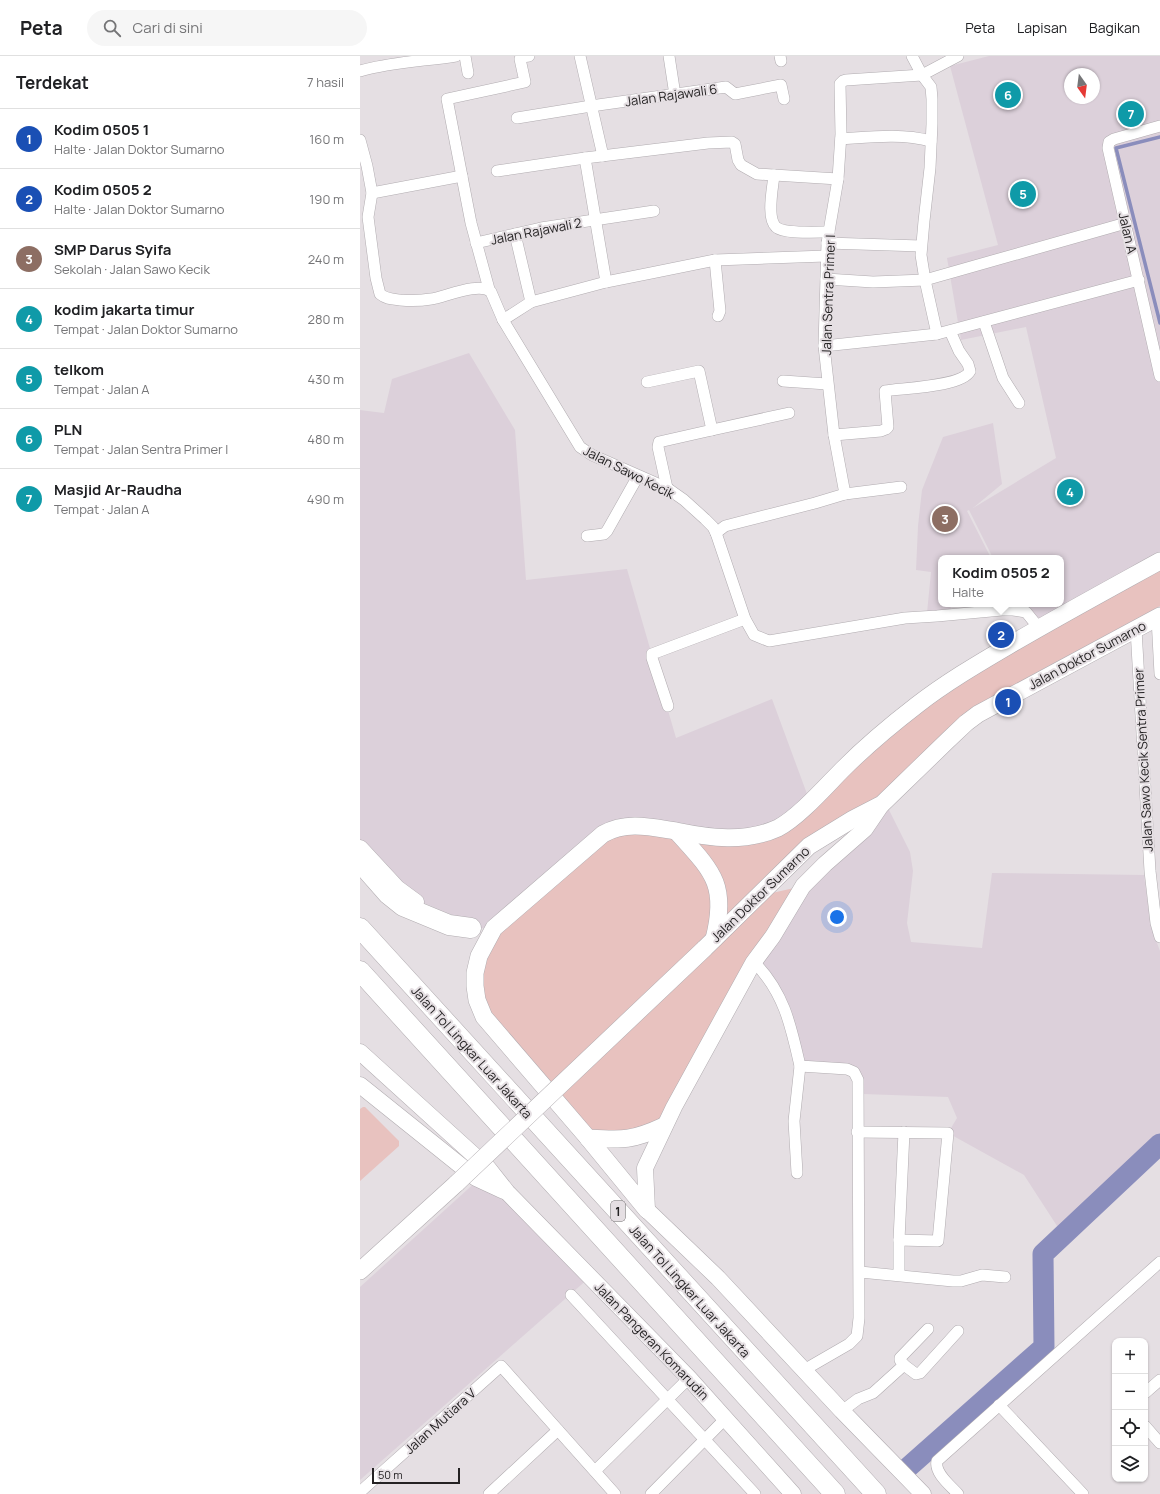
<!DOCTYPE html>
<html lang="id">
<meta charset="utf-8">
<style>
:root{--surface:#fff;--page:#f6f6f6;--text:#202124;--muted:#757577;--line:#e0e0e0;--accent:#756800}
body{margin:0;font-family:Manrope,sans-serif;background:var(--page);color:var(--text)}
.controls{position:absolute;right:12px;bottom:12px;display:grid;overflow:hidden;border-radius:8px;box-shadow:0 1px 3px #0004}
.controls button{width:36px;height:36px;display:grid;place-items:center;padding:0;border:0;border-bottom:1px solid var(--line);background:var(--surface);color:var(--text);font:20px sans-serif}
.compass{position:absolute;left:704px;top:12px;width:36px;height:36px;border-radius:50%;background:var(--surface);box-shadow:0 1px 3px #0004;rotate:166deg}
.scale{position:absolute;left:12px;bottom:10px;width:88px;box-sizing:border-box;padding-left:4px;border:2px solid #242223;border-top:0;font-size:11px;line-height:14px;white-space:nowrap;color:#242223;-webkit-text-stroke:3px #e5dfe3;paint-order:stroke}
.you{position:absolute;left:477px;top:861px;width:14px;height:14px;margin:-10px;border:3px solid #fff;border-radius:50%;background:#1a73e8;box-shadow:0 0 0 6px #1a73e833}
.badge{display:grid;place-items:center;width:26px;height:26px;border-radius:50%;background:var(--accent);color:#fff;font-size:13px;font-weight:700}
.pin{position:absolute;translate:-50% -50%;border:2px solid #fff;box-shadow:0 1px 4px #0006}
.popup{position:absolute;left:578px;top:499px;width:126px;height:52px;box-sizing:border-box;display:grid;place-content:center;border-radius:8px;background:var(--surface);filter:drop-shadow(0 1px 3px #0005);font-size:13px;white-space:nowrap;color:var(--muted)}
.popup b{font-size:15px;color:var(--text)}
.popup::after{content:'';position:absolute;left:50%;top:100%;margin-left:-8px;border:8px solid transparent;border-top-color:var(--surface)}
.list{margin:0;padding:0;list-style:none}
h2{display:flex;justify-content:space-between;align-items:center;height:52px;margin:0;padding:0 16px;font-size:17px}
h2 small{font-size:13px;font-weight:400;color:var(--muted)}
.list li{display:grid;grid-template-columns:26px 1fr auto;gap:12px;align-items:center;box-sizing:border-box;height:60px;padding:0 16px;border-top:1px solid var(--line)}
.list b{display:block;font-size:15px;white-space:nowrap}
.list p{margin:0;font-size:13px;white-space:nowrap;color:var(--muted)}
.list em{font-size:13px;font-style:normal;color:var(--muted)}
.icon{flex:none;width:22px;height:22px;fill:none;stroke:currentColor;stroke-width:2;stroke-linecap:round;stroke-linejoin:round}
.map{position:relative;flex:none;width:800px;height:1438px;overflow:hidden}
header{display:flex;align-items:center;gap:24px;box-sizing:border-box;height:56px;padding:0 20px;background:var(--surface);border-bottom:1px solid var(--line)}
header strong{font-size:19px}
nav{display:flex;gap:22px;margin-inline-start:auto;font-size:14px}
.search{width:280px;height:36px;background:var(--page);display:flex;align-items:center;gap:10px;box-sizing:border-box;padding:0 14px;border-radius:22px;color:var(--muted);font-size:15px}
main{display:flex}
aside{flex:1;background:var(--surface)}
.map>svg:first-child{display:block}
</style>
<header>
<strong>Peta</strong>
<div class="search"><svg class="icon" aria-label="search" viewBox="0 0 24 24"><circle cx="10" cy="10" r="6"/><path d="M15 15l6 6"/></svg>Cari di sini</div>
<nav><a>Peta</a><a>Lapisan</a><a>Bagikan</a></nav>
</header>
<main>
<aside>
<h2>Terdekat<small>7 hasil</small></h2>
<ul class="list">
<li><span class="badge" style="background:#1a4fb4">1</span><div><b>Kodim 0505 1</b><p>Halte · Jalan Doktor Sumarno</p></div><em>160 m</em></li>
<li><span class="badge" style="background:#1a4fb4">2</span><div><b>Kodim 0505 2</b><p>Halte · Jalan Doktor Sumarno</p></div><em>190 m</em></li>
<li><span class="badge" style="background:#8d6e63">3</span><div><b>SMP Darus Syifa</b><p>Sekolah · Jalan Sawo Kecik</p></div><em>240 m</em></li>
<li><span class="badge" style="background:#0f9aa8">4</span><div><b>kodim jakarta timur</b><p>Tempat · Jalan Doktor Sumarno</p></div><em>280 m</em></li>
<li><span class="badge" style="background:#0f9aa8">5</span><div><b>telkom</b><p>Tempat · Jalan A</p></div><em>430 m</em></li>
<li><span class="badge" style="background:#0f9aa8">6</span><div><b>PLN</b><p>Tempat · Jalan Sentra Primer I</p></div><em>480 m</em></li>
<li><span class="badge" style="background:#0f9aa8">7</span><div><b>Masjid Ar-Raudha</b><p>Tempat · Jalan A</p></div><em>490 m</em></li>
</ul>
</aside>
<div class="map">
<svg width="800" height="1438" viewBox="0 0 800 1438">
<rect width="100%" height="100%" fill="#e5dfe3"/>
<g fill="#dcd0da" fill-rule="evenodd">
<path d="M 629,0 L 800,0 L 800,563 L 695,617 L 656,548 L 701,548 L 701,502 L 633,502 L 609,454 L 607,455 L 631,502 L 581,502 L 581,548 L 591,548 L 590,559 L 567,557 L 571,516 L 556,514 L 558,470 L 562,434 L 583,381 L 633,367 L 642,428 L 613,452 L 696,402 L 666,271 L 601,284 L 587,202 L 638,189 L 590,10 ZM 710,18 L 734,18 L 734,42 L 710,42 Z"/>
<path d="M 109,297 L 155,374 L 166,524 L 267,513 L 316,682 L 412,643 L 450,746 L 420,770 L 135,872 L 111,872 L 104,864 L 45,839 L 0,792 L 0,354 L 24,357 L 32,323 Z"/>
<path d="M 525,746 L 550,796 L 553,815 L 547,867 L 551,886 L 622,892 L 632,817 L 784,819 L 791,871 L 800,895 L 800,1079 L 699,1173 L 664,1119 L 588,1077 L 597,1062 L 588,1041 L 503,1038 L 497,1020 L 440,1010 L 429,964 L 394,906 L 443,830 Z"/>
<path d="M 119,1123 L 147,1136 L 230,1221 L 0,1424 L 0,1231 Z"/>
</g>
<g fill="#e8c2bf">
<path d="M 800,506 L 800,550 L 668,621 L 399,840 L 443,830 L 304,1070 L 228,1082 L 117,944 L 124,890 L 253,773 L 404,777 L 572,638 Z"/>
<path d="M 3,1051 L 5,1051 L 39,1085 L 39,1090 L 0,1125 L 0,1053 Z"/>
</g>
<g fill="none" stroke-linecap="round" stroke-linejoin="round">
<path stroke="#8a8dbc" stroke-width="3.5" d="M 800,81 L 756,92 L 800,267"/>
<path stroke="#8a8dbc" stroke-width="21" d="M 544,1415 L 684,1291 L 683,1198 L 800,1088"/>
<g stroke="#b1acb0" stroke-width="12">
<g id="street">
<path d="M 105,0 L 108,17"/>
<path d="M 220,0 L 243,100"/>
<path d="M 309,0 L 315,39"/>
<path d="M 420,0 L 421,5"/>
<path d="M 552,0 L 562,19 L 571,31 L 572,43 L 572,68 L 570,112 L 564,165 L 561,199 L 565,224 L 577,278"/>
<path d="M 0,15 C 31,6 64,5 96,0"/>
<path d="M 157,62 L 231,50 L 366,31 L 375,38 L 421,29 L 424,43"/>
<path d="M 800,70 L 754,83 L 749,86 L 748,92 L 800,320"/>
<path d="M 481,83 C 511,81 541,77 571,85"/>
<path d="M 0,84 L 7,110 L 12,137 L 8,161 L 16,222 L 20,238 C 26,243 32,243 40,244 C 51,245 60,245 71,243 C 85,241 120,225 131,236 L 143,264 L 220,391 L 232,399 L 307,432 L 324,444 L 345,463 L 353,471 L 356,477 L 385,563 L 394,579 L 409,585 L 545,562 L 577,560 L 642,554 L 653,554 L 666,556 L 679,572"/>
<path d="M 225,102 L 246,226"/>
<path d="M 137,115 L 225,102 L 348,87 L 372,86 L 375,88 L 378,104 L 381,109 L 397,118 L 478,123"/>
<path d="M 414,119 C 413,131 406,162 416,171 C 423,178 458,176 469,176"/>
<path d="M 12,137 L 102,120"/>
<path d="M 155,178 L 171,246"/>
<path d="M 116,187 L 181,172 L 294,155"/>
<path d="M 467,187 L 561,190"/>
<path d="M 355,204 L 360,255 L 358,260"/>
<path d="M 466,223 L 513,226 L 565,224 L 766,167"/>
<path d="M 129,233 L 111,167 L 87,43 L 165,26 L 160,3 L 162,1 L 169,0"/>
<path d="M 143,264 L 171,246 L 246,226 L 291,217 L 355,204 L 466,200"/>
<path d="M 624,266 L 643,322 L 659,347"/>
<path d="M 464,290 L 577,278 L 779,224"/>
<path d="M 423,325 L 467,328"/>
<path d="M 287,326 L 339,315 L 352,374 L 299,386 L 298,391 L 307,432"/>
<path d="M 352,374 L 429,357"/>
<path d="M 474,379 L 521,375 L 526,373 L 528,371 L 525,335 C 542,332 602,331 610,315 L 608,308 L 599,295 L 590,275"/>
<path d="M 485,438 L 474,379 L 464,290 L 467,187 L 478,123 L 481,78 L 480,28 L 483,25 L 486,24 L 562,19 L 598,0"/>
<path d="M 356,477 L 365,470 L 455,447 L 485,438 L 541,431"/>
<path d="M 227,480 L 244,478 L 247,475 L 278,420"/>
<path d="M 797,562 L 800,618"/>
<path d="M 776,573 L 790,815 L 796,867 L 800,881"/>
<path d="M 308,650 L 292,602 L 292,598 L 385,563"/>
<path d="M 394,906 C 424,936 431,970 440,1010 L 487,1013 L 494,1016 L 498,1024 L 499,1262 L 497,1280 L 489,1288 L 444,1314"/>
<path d="M 497,1076 L 588,1077 L 578,1185 L 539,1184"/>
<path d="M 437,1117 L 434,1065 L 440,1010"/>
<path d="M 500,1216 L 593,1225 L 601,1225 L 622,1219 L 645,1221"/>
<path d="M 539,1219 L 539,1184 L 544,1076"/>
<path d="M 211,1239 L 395,1438"/>
<path d="M 544,1309 L 556,1318 L 560,1317 L 598,1275"/>
<path d="M 785,1337 L 800,1324"/>
<path d="M 639,1349 L 723,1438"/>
<path d="M 482,1355 L 498,1343 L 513,1337 L 544,1309 L 540,1304 L 540,1302 L 568,1273"/>
<path d="M 785,1370 L 800,1387"/>
<path d="M 235,1415 L 329,1322"/>
<path d="M 0,1436 L 141,1310 L 255,1438"/>
<path d="M 129,1438 L 198,1374"/>
<path d="M 291,1438 L 365,1363"/>
<path d="M 598,1438 C 591,1430 574,1417 577,1405 L 800,1206"/>
</g>
</g>
<g stroke="#b1acb0" stroke-width="17">
<g id="secondary">
<path d="M 522,748 L 505,773 L 465,808 L 443,830 L 413,880 L 393,907 L 314,1051 L 285,1112 L 287,1154 L 358,1222 L 482,1355 L 563,1438"/>
<path d="M 0,792 L 37,832 L 56,846"/>
<path d="M 0,996 L 128,1112 L 147,1136 L 329,1322 L 433,1438"/>
<path d="M 0,1029 L 116,1122 L 144,1135"/>
</g>
</g>
<g stroke="#b1acb0" stroke-width="18">
<g id="primary">
<path d="M 317,776 C 352,815 368,828 354,883"/>
<path d="M 344,893 L 449,790 L 493,763 L 522,748 L 587,685 L 606,667 L 618,658 L 800,560"/>
<path d="M 228,1082 C 262,1084 272,1085 304,1070"/>
<path d="M 287,1154 L 228,1082 L 124,961 L 117,944 L 115,930 L 115,917 L 119,900 L 134,872 L 243,778 C 267,765 290,771 316,775 C 350,782 385,787 418,772 C 439,761 466,730 483,713 C 506,690 531,669 557,649 C 588,625 621,606 655,586 C 703,558 751,532 800,505"/>
<path d="M 0,1215 L 97,1127"/>
</g>
</g>
<g stroke="#b1acb0" stroke-width="21">
<g id="highway">
<path d="M 0,806 L 28,838 L 43,850 L 89,869 L 111,872"/>
<path d="M 0,872 L 516,1438"/>
<path d="M 0,915 L 475,1438"/>
</g>
</g>
<use href="#street" stroke="#fff" stroke-width="11"/>
<use href="#secondary" stroke="#fff" stroke-width="16"/>
<use href="#primary" stroke="#fff" stroke-width="17"/>
<use href="#highway" stroke="#fff" stroke-width="20"/>
<g stroke="#b1acb0" stroke-width="18" stroke-linecap="butt">
<path id="primary-bridge" d="M 97,1127 L 344,893"/>
</g>
<use href="#primary-bridge" stroke="#fff" stroke-width="17"/>
</g>
<g text-anchor="middle" dominant-baseline="central" stroke-width="4" stroke-linejoin="round" paint-order="stroke">
<rect fill="#e5dfe3" stroke="#5e5b5d" stroke-width="1" x="251" y="1145" width="14" height="20" rx="3"/>
<g font-size="12" font-weight="bold" fill="#242223">
<text x="258" y="1155">1</text>
</g>
<g font-size="13" fill="#242223" stroke="#e5dfe3">
<text transform="translate(311 39) rotate(-8)">Jalan Rajawali 6</text>
<text transform="translate(176 175) rotate(-11)">Jalan Rajawali 2</text>
<text transform="translate(768 177) rotate(77)">Jalan A</text>
<text transform="translate(468 239) rotate(-88)">Jalan Sentra Primer I</text>
<text transform="translate(269 416) rotate(27)">Jalan Sawo Kecik</text>
<text transform="translate(727 599) rotate(-28)">Jalan Doktor Sumarno</text>
<text transform="translate(783 704) rotate(-93)">Jalan Sawo Kecik Sentra Primer</text>
<text transform="translate(400 838) rotate(-44)">Jalan Doktor Sumarno</text>
<text transform="translate(112 996) rotate(48)">Jalan Tol Lingkar Luar Jakarta</text>
<text transform="translate(330 1235) rotate(48)">Jalan Tol Lingkar Luar Jakarta</text>
<text transform="translate(292 1285) rotate(46)">Jalan Pangeran Komarudin</text>
<text transform="translate(80 1365) rotate(-42)">Jalan Mutiara V</text>
</g>
</g>
</svg>
<div class="controls">
<button>+</button>
<button>−</button>
<button><svg class="icon" aria-label="locate" viewBox="0 0 24 24"><circle cx="12" cy="12" r="6"/><path d="M12 2v4M12 18v4M2 12h4M18 12h4"/></svg></button>
<button><svg class="icon" aria-label="layers" viewBox="0 0 24 24"><path d="M12 4l9 5-9 5-9-5zM3 14l9 5 9-5"/></svg></button>
</div>
<svg class="compass" viewBox="-18 -18 36 36"><path d="M0-13l5 13h-10z" fill="#e53935"/><path d="M0 13l5-13h-10z" fill="#757577"/></svg>
<div class="scale">50 m</div>
<div class="you"></div>
<div class="pin badge" style="left:648px;top:646px;background:#1a4fb4">1</div>
<div class="pin badge" style="left:641px;top:579px;background:#1a4fb4">2</div>
<div class="popup"><b>Kodim 0505 2</b>Halte</div>
<div class="pin badge" style="left:585px;top:463px;background:#8d6e63">3</div>
<div class="pin badge" style="left:710px;top:436px;background:#0f9aa8">4</div>
<div class="pin badge" style="left:663px;top:138px;background:#0f9aa8">5</div>
<div class="pin badge" style="left:648px;top:39px;background:#0f9aa8">6</div>
<div class="pin badge" style="left:771px;top:58px;background:#0f9aa8">7</div>
</div>
</main>
